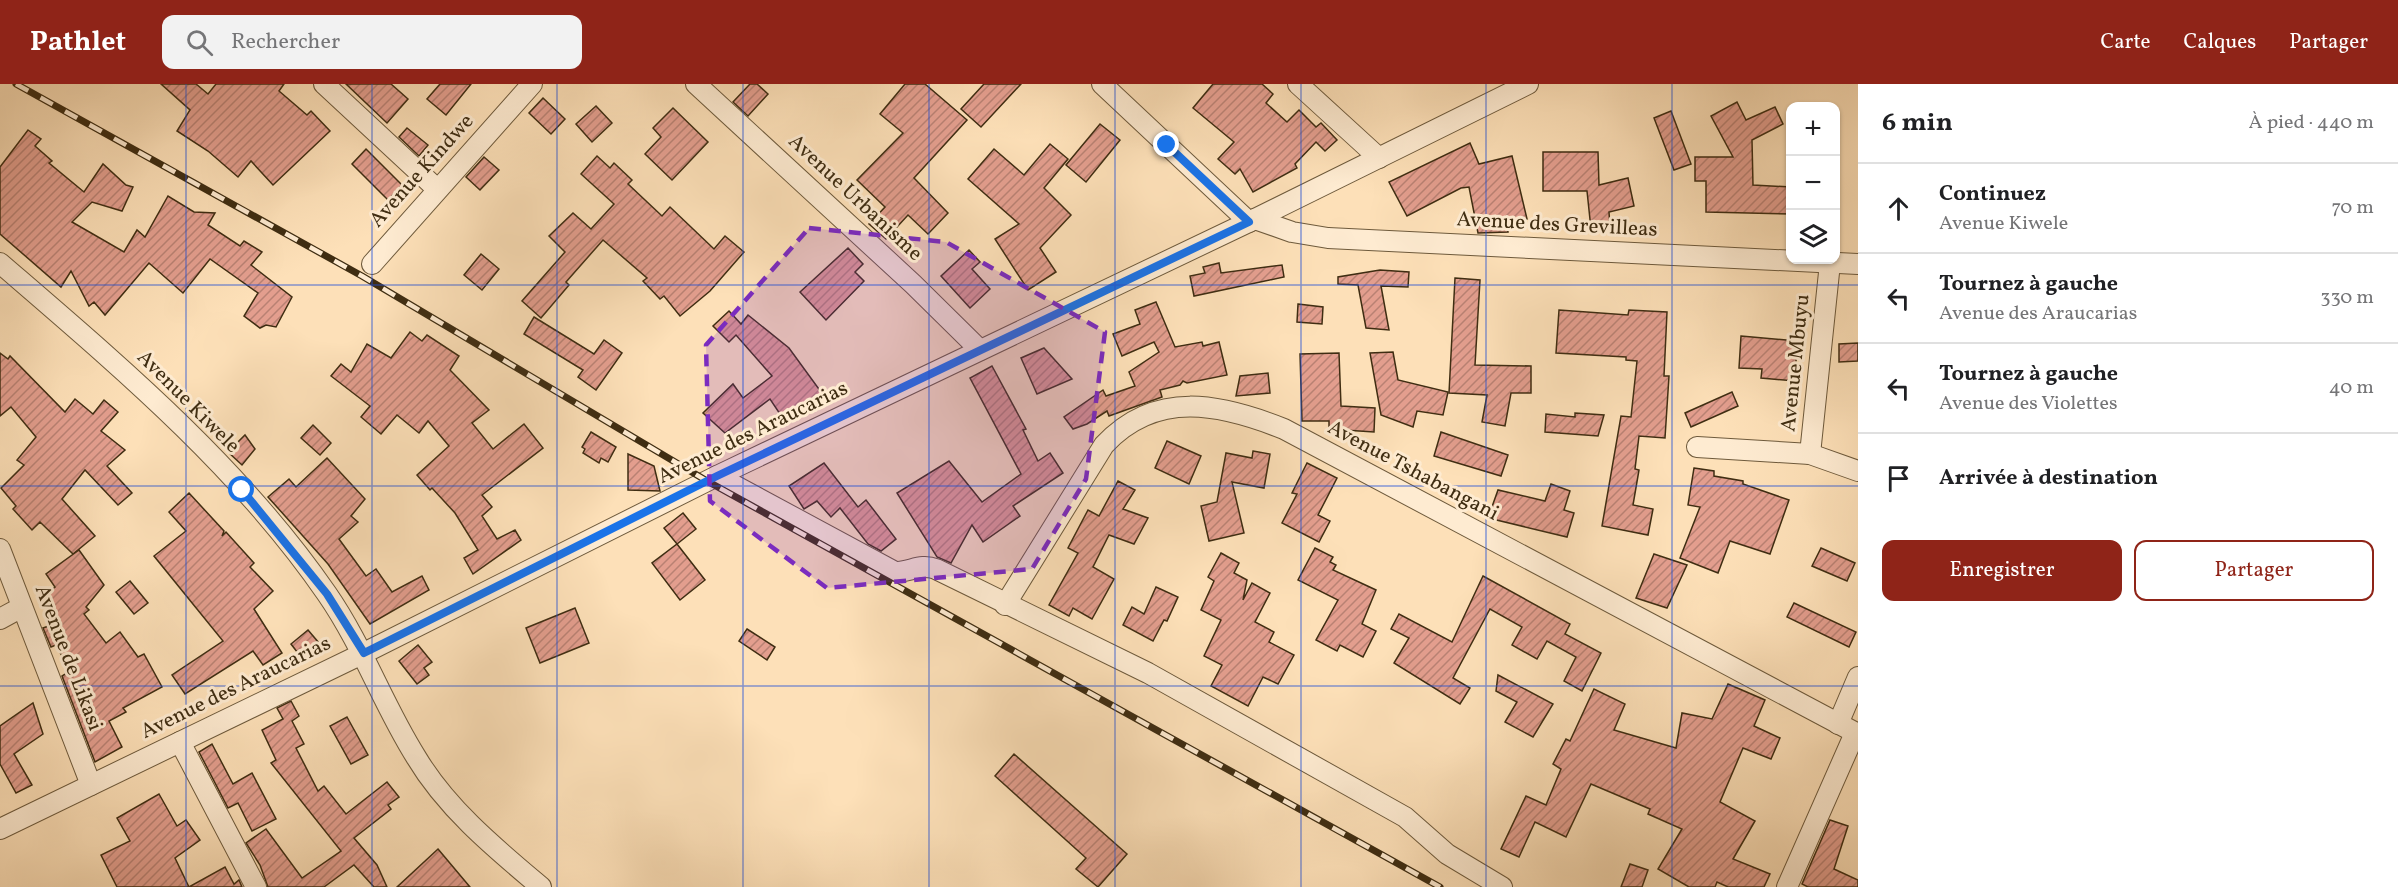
<!DOCTYPE html>
<html lang="fr">
<meta charset="utf-8">
<style>
:root{--surface:#fff;--page:#f2f2f2;--text:#202124;--muted:#757577;--line:#e0e0e0;--accent:#8f2418}
body{margin:0;font-family:Vollkorn,serif;background:var(--page);color:var(--text)}
.controls{position:absolute;right:18px;top:18px;display:grid;overflow:hidden;border-radius:12px;box-shadow:0 2px 4px #0004}
.controls button{width:54px;height:54px;display:grid;place-items:center;padding:0;border:0;border-bottom:2px solid var(--line);background:var(--surface);color:var(--text);font:30px sans-serif}
.stop{position:absolute;width:18px;height:18px;margin:-14px;border:4px solid #1a73e8;border-radius:50%;background:#fff}
.stop.end{background:#1a73e8;border-color:#fff;box-shadow:0 2px 6px #0008}
.list{margin:0;padding:0;list-style:none}
h2{display:flex;justify-content:space-between;align-items:center;height:78px;margin:0;padding:0 24px;font-size:26px}
h2 small{font-size:20px;font-weight:400;color:var(--muted)}
.list li{display:grid;grid-template-columns:39px 1fr auto;gap:18px;align-items:center;box-sizing:border-box;height:90px;padding:0 24px;border-top:2px solid var(--line)}
.list b{display:block;font-size:22px;white-space:nowrap}
.list p{margin:0;font-size:20px;white-space:nowrap;color:var(--muted)}
.list em{font-size:20px;font-style:normal;color:var(--muted)}
.actions{display:flex;gap:12px;padding:18px 24px}
.actions a{flex:1;padding:14px 0;border:2px solid var(--accent);border-radius:12px;text-align:center;font-size:21px;color:var(--accent)}
.actions .main{background:var(--accent);color:#fff}
.icon{flex:none;width:33px;height:33px;fill:none;stroke:currentColor;stroke-width:2;stroke-linecap:round;stroke-linejoin:round}
.map{position:relative;flex:none;width:1858px;height:803px;overflow:hidden}
header{display:flex;align-items:center;gap:36px;box-sizing:border-box;height:84px;padding:0 30px;background:var(--accent);color:#fff}
header strong{font-size:28px}
nav{display:flex;gap:33px;margin-inline-start:auto;font-size:21px}
.search{width:420px;height:54px;background:var(--page);display:flex;align-items:center;gap:15px;box-sizing:border-box;padding:0 21px;border-radius:12px;color:var(--muted);font-size:22px}
main{display:flex}
aside{flex:1;background:var(--surface)}
.map>svg:first-child{display:block}
</style>
<header>
<strong>Pathlet</strong>
<div class="search"><svg class="icon" aria-label="search" viewBox="0 0 24 24"><circle cx="10" cy="10" r="6"/><path d="M15 15l6 6"/></svg>Rechercher</div>
<nav><a>Carte</a><a>Calques</a><a>Partager</a></nav>
</header>
<main>
<div class="map">
<svg width="1858" height="803" viewBox="0 0 1858 803">
<defs>
<pattern id="building-hatch" width="6" height="6" patternUnits="userSpaceOnUse" patternTransform="scale(1.5)"><rect width="6" height="6" fill="#e39e8e"/><path d="M-1 1l2-2M0 6l6-6M5 7l2-2" fill="none" stroke="#b98173"/></pattern>
</defs>
<rect width="100%" height="100%" fill="#fde0b8"/>
<filter id="stains"><feTurbulence type="fractalNoise" baseFrequency=".00333" numOctaves="4"/><feColorMatrix values="0 0 0 0 .2 0 0 0 0 .09 0 0 0 0 .02 0 0 0 .5 -.17"/></filter>
<radialGradient id="worn" r=".72"><stop offset=".6" stop-color="#630" stop-opacity="0"/><stop offset="1" stop-color="#630" stop-opacity=".3"/></radialGradient>
<g fill="url(#building-hatch)" stroke="#3f2d12" stroke-width="1.5">
<path d="M 161,0 L 196,0 L 208,10 L 216,0 L 284,0 L 279,7 L 307,31 L 311,27 L 330,47 L 273,101 L 251,77 L 238,93 L 208,67 L 177,47 L 190,26 Z"/>
<path d="M 346,0 L 391,0 L 408,15 L 387,39 Z"/>
<path d="M 440,0 L 471,0 L 446,31 L 427,15 Z"/>
<path d="M 750,0 L 757,0 L 768,10 L 748,32 L 733,18 Z"/>
<path d="M 905,0 L 925,0 L 967,36 L 914,94 L 948,129 L 928,150 L 908,131 L 886,155 L 869,140 L 885,123 L 857,96 L 903,49 L 880,30 Z"/>
<path d="M 984,0 L 1021,0 L 981,43 L 961,25 Z"/>
<path d="M 1213,0 L 1262,0 L 1273,10 L 1266,19 L 1287,38 L 1299,26 L 1316,43 L 1321,39 L 1337,56 L 1325,67 L 1316,58 L 1295,80 L 1297,84 L 1253,108 L 1240,85 L 1235,90 L 1218,75 L 1234,58 L 1193,24 Z"/>
<path d="M 543,14 L 565,35 L 551,50 L 529,29 Z"/>
<path d="M 1737,18 L 1746,36 L 1775,23 L 1783,40 L 1752,56 L 1753,101 L 1791,103 L 1791,130 L 1706,128 L 1706,97 L 1695,97 L 1695,73 L 1733,73 L 1711,32 Z"/>
<path d="M 596,22 L 612,39 L 592,58 L 576,40 Z"/>
<path d="M 673,24 L 708,58 L 672,96 L 645,70 L 661,53 L 653,44 Z"/>
<path d="M 1671,27 L 1691,80 L 1674,86 L 1654,34 Z"/>
<path d="M 1100,40 L 1120,56 L 1086,98 L 1066,81 Z"/>
<path d="M 407,44 L 428,61 L 419,72 L 399,53 Z"/>
<path d="M 28,46 L 41,55 L 35,62 L 52,77 L 49,79 L 84,108 L 103,80 L 126,101 L 133,103 L 122,127 L 92,118 L 72,138 L 124,168 L 137,146 L 145,153 L 168,112 L 194,128 L 215,129 L 208,141 L 240,162 L 244,157 L 262,168 L 251,181 L 292,213 L 276,243 L 266,241 L 260,244 L 244,232 L 258,209 L 210,175 L 183,209 L 149,179 L 105,231 L 94,218 L 89,222 L 71,187 L 61,203 L 0,150 L 0,83 Z"/>
<path d="M 1470,59 L 1479,80 L 1512,72 L 1527,135 L 1507,139 L 1508,148 L 1478,149 L 1469,103 L 1461,104 L 1407,132 L 1389,98 Z"/>
<path d="M 1050,60 L 1068,75 L 1044,104 L 1071,131 L 1040,164 L 1056,188 L 1028,206 L 995,155 L 1019,140 L 968,95 L 994,65 L 1024,91 Z"/>
<path d="M 366,65 L 402,101 L 388,116 L 352,80 Z"/>
<path d="M 1543,68 L 1598,68 L 1599,101 L 1628,94 L 1634,122 L 1609,128 L 1610,143 L 1591,145 L 1587,107 L 1543,107 Z"/>
<path d="M 597,72 L 610,84 L 614,79 L 632,96 L 628,100 L 662,132 L 670,123 L 714,165 L 725,152 L 744,168 L 710,207 L 680,232 L 664,212 L 660,215 L 643,197 L 647,194 L 603,156 L 566,198 L 569,201 L 541,234 L 522,217 L 565,168 L 549,152 L 573,129 L 591,145 L 614,120 L 581,90 Z"/>
<path d="M 484,73 L 499,86 L 480,106 L 466,93 Z"/>
<path d="M 848,164 L 863,180 L 855,188 L 864,197 L 826,236 L 800,208 Z"/>
<path d="M 969,166 L 980,178 L 972,185 L 990,205 L 970,224 L 941,192 Z"/>
<path d="M 481,170 L 499,185 L 482,206 L 464,191 Z"/>
<path d="M 1219,179 L 1221,189 L 1282,181 L 1284,193 L 1194,212 L 1190,192 L 1205,189 L 1203,183 Z"/>
<path d="M 1380,186 L 1409,188 L 1408,203 L 1381,202 L 1389,246 L 1366,244 L 1358,201 L 1338,200 L 1338,193 Z"/>
<path d="M 1455,194 L 1480,196 L 1475,281 L 1531,282 L 1531,309 L 1511,309 L 1505,342 L 1482,338 L 1487,311 L 1449,309 Z"/>
<path d="M 1156,218 L 1175,263 L 1202,258 L 1203,262 L 1219,258 L 1227,291 L 1187,299 L 1183,297 L 1180,301 L 1160,306 L 1162,313 L 1109,332 L 1107,327 L 1087,340 L 1073,345 L 1064,333 L 1103,306 L 1106,312 L 1135,302 L 1129,288 L 1159,268 L 1154,258 L 1122,272 L 1113,250 L 1140,240 L 1135,226 Z"/>
<path d="M 1298,220 L 1323,223 L 1322,240 L 1297,238 Z"/>
<path d="M 1559,226 L 1628,231 L 1629,226 L 1667,228 L 1664,292 L 1669,292 L 1665,354 L 1639,352 L 1635,385 L 1639,386 L 1633,421 L 1653,425 L 1648,451 L 1602,442 L 1621,332 L 1631,333 L 1637,277 L 1626,276 L 1626,273 L 1556,269 Z"/>
<path d="M 729,227 L 741,240 L 748,231 L 789,264 L 824,312 L 784,336 L 770,315 L 725,349 L 703,329 L 733,300 L 743,314 L 772,292 L 736,251 L 729,258 L 713,242 Z"/>
<path d="M 534,233 L 594,270 L 604,256 L 622,269 L 596,306 L 578,293 L 583,286 L 524,250 Z"/>
<path d="M 410,248 L 422,257 L 427,251 L 459,272 L 450,286 L 489,326 L 472,339 L 493,365 L 524,340 L 543,364 L 482,411 L 492,423 L 482,432 L 497,455 L 515,446 L 521,456 L 473,490 L 464,474 L 478,466 L 455,429 L 432,404 L 430,406 L 417,391 L 449,362 L 428,337 L 419,349 L 397,331 L 381,350 L 361,333 L 370,322 L 331,292 L 341,280 L 351,288 L 367,260 L 391,274 Z"/>
<path d="M 1741,252 L 1797,257 L 1795,297 L 1761,294 L 1762,285 L 1739,284 Z"/>
<path d="M 1858,259 L 1858,277 L 1839,278 L 1839,260 Z"/>
<path d="M 1044,264 L 1072,295 L 1037,310 L 1021,274 Z"/>
<path d="M 1393,268 L 1398,296 L 1448,308 L 1443,331 L 1417,327 L 1413,343 L 1381,331 L 1370,269 Z"/>
<path d="M 0,269 L 8,275 L 10,272 L 65,328 L 75,315 L 93,330 L 104,316 L 118,328 L 101,347 L 125,366 L 107,382 L 132,409 L 118,421 L 85,386 L 62,415 L 95,452 L 73,470 L 40,438 L 32,446 L 13,425 L 16,422 L 1,404 L 24,381 L 17,376 L 36,353 L 11,323 L 0,332 Z"/>
<path d="M 1339,269 L 1341,322 L 1375,324 L 1374,348 L 1329,345 L 1329,337 L 1302,337 L 1300,270 Z"/>
<path d="M 992,282 L 1026,345 L 1023,346 L 1038,377 L 1050,369 L 1063,389 L 1013,422 L 1020,432 L 983,458 L 972,441 L 951,479 L 937,473 L 897,409 L 949,377 L 982,418 L 1021,390 L 970,294 Z"/>
<path d="M 1268,289 L 1270,309 L 1236,312 L 1240,292 Z"/>
<path d="M 1732,308 L 1738,322 L 1691,343 L 1685,329 Z"/>
<path d="M 1575,329 L 1604,331 L 1598,352 L 1545,348 L 1546,330 L 1575,333 Z"/>
<path d="M 313,341 L 331,359 L 320,371 L 301,354 Z"/>
<path d="M 591,348 L 616,363 L 608,378 L 601,374 L 599,379 L 583,369 L 585,365 L 582,363 Z"/>
<path d="M 1441,348 L 1508,371 L 1501,392 L 1434,372 Z"/>
<path d="M 245,351 L 255,365 L 242,381 L 228,368 Z"/>
<path d="M 1167,357 L 1201,372 L 1189,400 L 1155,384 Z"/>
<path d="M 1253,367 L 1270,370 L 1264,404 L 1232,398 L 1244,449 L 1209,457 L 1201,422 L 1217,418 L 1226,369 L 1252,374 Z"/>
<path d="M 628,370 L 654,382 L 660,407 L 628,406 Z"/>
<path d="M 327,374 L 365,415 L 351,432 L 358,438 L 339,455 L 366,492 L 376,485 L 392,508 L 422,492 L 429,506 L 370,540 L 328,480 L 268,413 L 289,395 L 296,403 Z"/>
<path d="M 824,379 L 858,423 L 866,416 L 896,455 L 881,467 L 868,460 L 840,424 L 831,433 L 817,417 L 804,425 L 789,402 Z"/>
<path d="M 1307,379 L 1337,394 L 1318,431 L 1330,437 L 1319,458 L 1282,439 L 1297,410 L 1292,409 Z"/>
<path d="M 1694,384 L 1714,387 L 1714,392 L 1743,397 L 1743,400 L 1789,416 L 1770,470 L 1730,457 L 1718,489 L 1680,474 L 1700,423 L 1688,421 Z"/>
<path d="M 1118,397 L 1135,406 L 1123,425 L 1148,434 L 1134,460 L 1109,451 L 1093,483 L 1114,495 L 1092,535 L 1073,524 L 1069,532 L 1049,521 L 1078,469 L 1068,464 L 1088,426 L 1099,432 Z"/>
<path d="M 1551,400 L 1570,407 L 1564,426 L 1574,429 L 1567,453 L 1488,434 L 1498,406 L 1545,417 Z"/>
<path d="M 189,409 L 224,447 L 222,452 L 226,448 L 254,479 L 250,483 L 273,507 L 254,525 L 282,569 L 263,581 L 253,567 L 185,610 L 172,591 L 223,557 L 154,472 L 186,447 L 169,428 Z"/>
<path d="M 683,429 L 696,445 L 677,460 L 664,444 Z"/>
<path d="M 677,460 L 705,496 L 680,516 L 652,479 Z"/>
<path d="M 1315,464 L 1333,473 L 1330,478 L 1336,481 L 1333,486 L 1376,506 L 1362,540 L 1376,547 L 1363,573 L 1340,561 L 1337,567 L 1316,556 L 1338,516 L 1298,496 Z"/>
<path d="M 1821,464 L 1855,479 L 1847,497 L 1812,482 Z"/>
<path d="M 79,466 L 104,501 L 86,523 L 89,526 L 84,530 L 106,559 L 120,548 L 138,573 L 144,570 L 162,603 L 123,624 L 126,628 L 109,637 L 122,663 L 95,678 L 62,592 L 70,587 L 56,561 L 51,563 L 43,544 L 60,538 L 42,512 L 55,503 L 46,490 Z"/>
<path d="M 1221,469 L 1239,479 L 1234,489 L 1247,496 L 1243,516 L 1252,499 L 1270,509 L 1255,538 L 1274,548 L 1269,558 L 1294,571 L 1278,600 L 1263,593 L 1248,622 L 1211,602 L 1222,581 L 1204,572 L 1221,536 L 1201,526 L 1214,497 L 1208,493 Z"/>
<path d="M 1654,470 L 1687,481 L 1667,524 L 1636,514 Z"/>
<path d="M 1483,492 L 1570,540 L 1565,550 L 1601,569 L 1582,607 L 1564,597 L 1576,573 L 1547,557 L 1537,575 L 1512,561 L 1522,543 L 1490,525 L 1453,594 L 1470,604 L 1460,620 L 1394,579 L 1409,554 L 1391,545 L 1399,530 L 1452,558 Z"/>
<path d="M 130,497 L 148,519 L 134,530 L 116,508 Z"/>
<path d="M 1156,503 L 1178,513 L 1167,537 L 1164,536 L 1153,557 L 1123,541 L 1132,523 L 1144,530 Z"/>
<path d="M 1794,519 L 1856,548 L 1849,563 L 1787,533 Z"/>
<path d="M 575,524 L 589,559 L 540,579 L 526,544 Z"/>
<path d="M 747,545 L 775,563 L 767,576 L 739,557 Z"/>
<path d="M 308,546 L 319,559 L 301,573 L 291,560 Z"/>
<path d="M 418,561 L 432,578 L 424,584 L 429,591 L 417,600 L 399,577 Z"/>
<path d="M 1498,591 L 1553,620 L 1533,653 L 1505,638 L 1517,618 L 1496,607 Z"/>
<path d="M 1728,600 L 1765,616 L 1754,642 L 1780,654 L 1771,675 L 1743,664 L 1720,718 L 1755,737 L 1733,775 L 1770,790 L 1764,803 L 1728,803 L 1717,798 L 1715,803 L 1689,803 L 1658,785 L 1682,745 L 1648,730 L 1650,725 L 1591,700 L 1566,753 L 1535,738 L 1519,773 L 1501,765 L 1526,712 L 1546,721 L 1561,685 L 1553,680 L 1566,655 L 1570,657 L 1594,605 L 1625,620 L 1614,646 L 1676,664 L 1682,629 L 1712,635 Z"/>
<path d="M 291,617 L 299,632 L 292,637 L 304,660 L 296,664 L 318,707 L 324,702 L 346,730 L 387,698 L 399,713 L 388,721 L 391,725 L 354,754 L 377,781 L 387,803 L 374,803 L 354,781 L 324,803 L 268,803 L 260,781 L 246,759 L 266,745 L 302,794 L 341,767 L 271,679 L 276,676 L 262,646 L 283,635 L 277,624 Z"/>
<path d="M 33,619 L 43,650 L 14,670 L 32,701 L 16,709 L 0,680 L 0,642 Z"/>
<path d="M 347,633 L 368,671 L 351,680 L 330,642 Z"/>
<path d="M 212,660 L 233,700 L 252,689 L 276,735 L 252,747 L 238,719 L 228,724 L 199,668 Z"/>
<path d="M 1014,670 L 1127,770 L 1098,803 L 1076,785 L 1086,774 L 995,692 Z"/>
<path d="M 159,710 L 177,742 L 186,736 L 200,756 L 175,774 L 189,803 L 225,783 L 234,800 L 239,796 L 242,803 L 117,803 L 101,771 L 130,757 L 117,734 Z"/>
<path d="M 1830,736 L 1848,742 L 1834,785 L 1858,796 L 1858,803 L 1808,803 L 1802,800 Z"/>
<path d="M 438,765 L 470,803 L 397,803 Z"/>
<path d="M 1630,780 L 1648,786 L 1642,803 L 1621,803 Z"/>
</g>
<g fill="none" stroke-linecap="round" stroke-linejoin="round">
<g stroke="#6e5a3c" stroke-width="22">
<g id="minor">
<path d="M 324,0 L 437,105"/>
<path d="M 696,0 L 913,200 L 980,266"/>
<path d="M 1102,0 L 1249,138"/>
<path d="M 1298,0 L 1379,74"/>
<path d="M 1255,135 L 1292,148 L 1328,154 L 1858,180"/>
<path d="M 0,179 C 117,280 239,382 327,510 C 363,562 383,621 416,673 C 447,725 496,765 541,803"/>
<path d="M 372,180 L 532,0"/>
<path d="M 1697,363 L 1810,370 L 1858,387"/>
<path d="M 1810,370 L 1830,179"/>
<path d="M 717,392 L 895,488 C 911,488 920,479 936,485 L 1148,589 L 1405,733 L 1447,770 L 1502,803"/>
<path d="M 0,465 L 91,701"/>
<path d="M 1005,521 L 1104,361 C 1156,305 1221,320 1284,345 L 1858,650"/>
<path d="M 0,535 L 22,523"/>
<path d="M 1838,640 L 1858,593"/>
<path d="M 180,658 L 256,803"/>
<path d="M 0,745 L 364,569 L 717,392 L 1255,135 L 1528,0"/>
<path d="M 1787,803 L 1855,649"/>
</g>
</g>
<use href="#minor" stroke="#feebd1" stroke-width="20"/>
<g stroke="#3f2d12" stroke-width="7">
<path id="rail" d="M 16,0 L 362,192 L 707,397 L 1440,803"/>
</g>
<use href="#rail" stroke="#feebd1" stroke-width="4.5" stroke-dasharray="14" stroke-linecap="butt"/>
</g>
<g fill="none" stroke-linecap="round" stroke-linejoin="round">
<path stroke="#1a73e8" stroke-width="8" d="M 242,406 L 327,510 L 364,569 L 717,392 L 1249,138 L 1167,61"/>
</g>
<path fill="#7b2cbf" fill-opacity="0.2" stroke="#7b2cbf" stroke-width="4.5" stroke-dasharray="12 8" stroke-linejoin="round" d="M 809,144 L 946,158 L 1105,248 L 1086,395 L 1032,485 L 827,504 L 710,417 L 706,261 Z"/>
<path fill="none" stroke="#1d4ed8" stroke-width="1.5" stroke-opacity="0.55" d="M 186,0 L 186,803M 372,0 L 372,803M 557,0 L 557,803M 743,0 L 743,803M 929,0 L 929,803M 1115,0 L 1115,803M 1301,0 L 1301,803M 1486,0 L 1486,803M 1672,0 L 1672,803M 0,201 L 1858,201M 0,402 L 1858,402M 0,602 L 1858,602"/>
<g text-anchor="middle" dominant-baseline="central" stroke-width="6" stroke-linejoin="round" paint-order="stroke">
<g font-size="21" fill="#3f2d12" stroke="#feebd1">
<text transform="translate(422 87) rotate(-48)">Avenue Kindwe</text>
<text transform="translate(855 114) rotate(43)">Avenue Urbanisme</text>
<text transform="translate(1557 141) rotate(3)">Avenue des Grevilleas</text>
<text transform="translate(1796 279) rotate(-84)">Avenue Mbuyu</text>
<text transform="translate(188 318) rotate(45)">Avenue Kiwele</text>
<text transform="translate(753 349) rotate(-26)">Avenue des Araucarias</text>
<text transform="translate(1413 387) rotate(28)">Avenue Tshabangani</text>
<text transform="translate(68 574) rotate(69)">Avenue de Likasi</text>
<text transform="translate(236 604) rotate(-26)">Avenue des Araucarias</text>
</g>
</g>
<rect width="100%" height="100%" filter="url(#stains)"/>
<rect width="100%" height="100%" fill="url(#worn)"/>
</svg>
<div class="controls">
<button>+</button>
<button>−</button>
<button><svg class="icon" aria-label="layers" viewBox="0 0 24 24"><path d="M12 4l9 5-9 5-9-5zM3 14l9 5 9-5"/></svg></button>
</div>
<div class="stop" style="left:242px;top:406px"></div>
<div class="stop end" style="left:1167px;top:61px"></div>
</div>
<aside>
<h2>6 min<small>À pied · 440 m</small></h2>
<ul class="list">
<li><svg class="icon" aria-label="ahead" viewBox="0 0 24 24"><path d="M12 20V5M6 11l6-6 6 6"/></svg><div><b>Continuez</b><p>Avenue Kiwele</p></div><em>70 m</em></li>
<li><svg class="icon" aria-label="left" viewBox="0 0 24 24"><path d="M17 20v-9H6M10 6l-5 5 5 5"/></svg><div><b>Tournez à gauche</b><p>Avenue des Araucarias</p></div><em>330 m</em></li>
<li><svg class="icon" aria-label="left" viewBox="0 0 24 24"><path d="M17 20v-9H6M10 6l-5 5 5 5"/></svg><div><b>Tournez à gauche</b><p>Avenue des Violettes</p></div><em>40 m</em></li>
<li><svg class="icon" aria-label="arrive" viewBox="0 0 24 24"><path d="M6 21V4h12l-3 4 3 4H6"/></svg><div><b>Arrivée à destination</b></div></li>
</ul>
<div class="actions"><a class="main">Enregistrer</a><a>Partager</a></div>
</aside>
</main>
